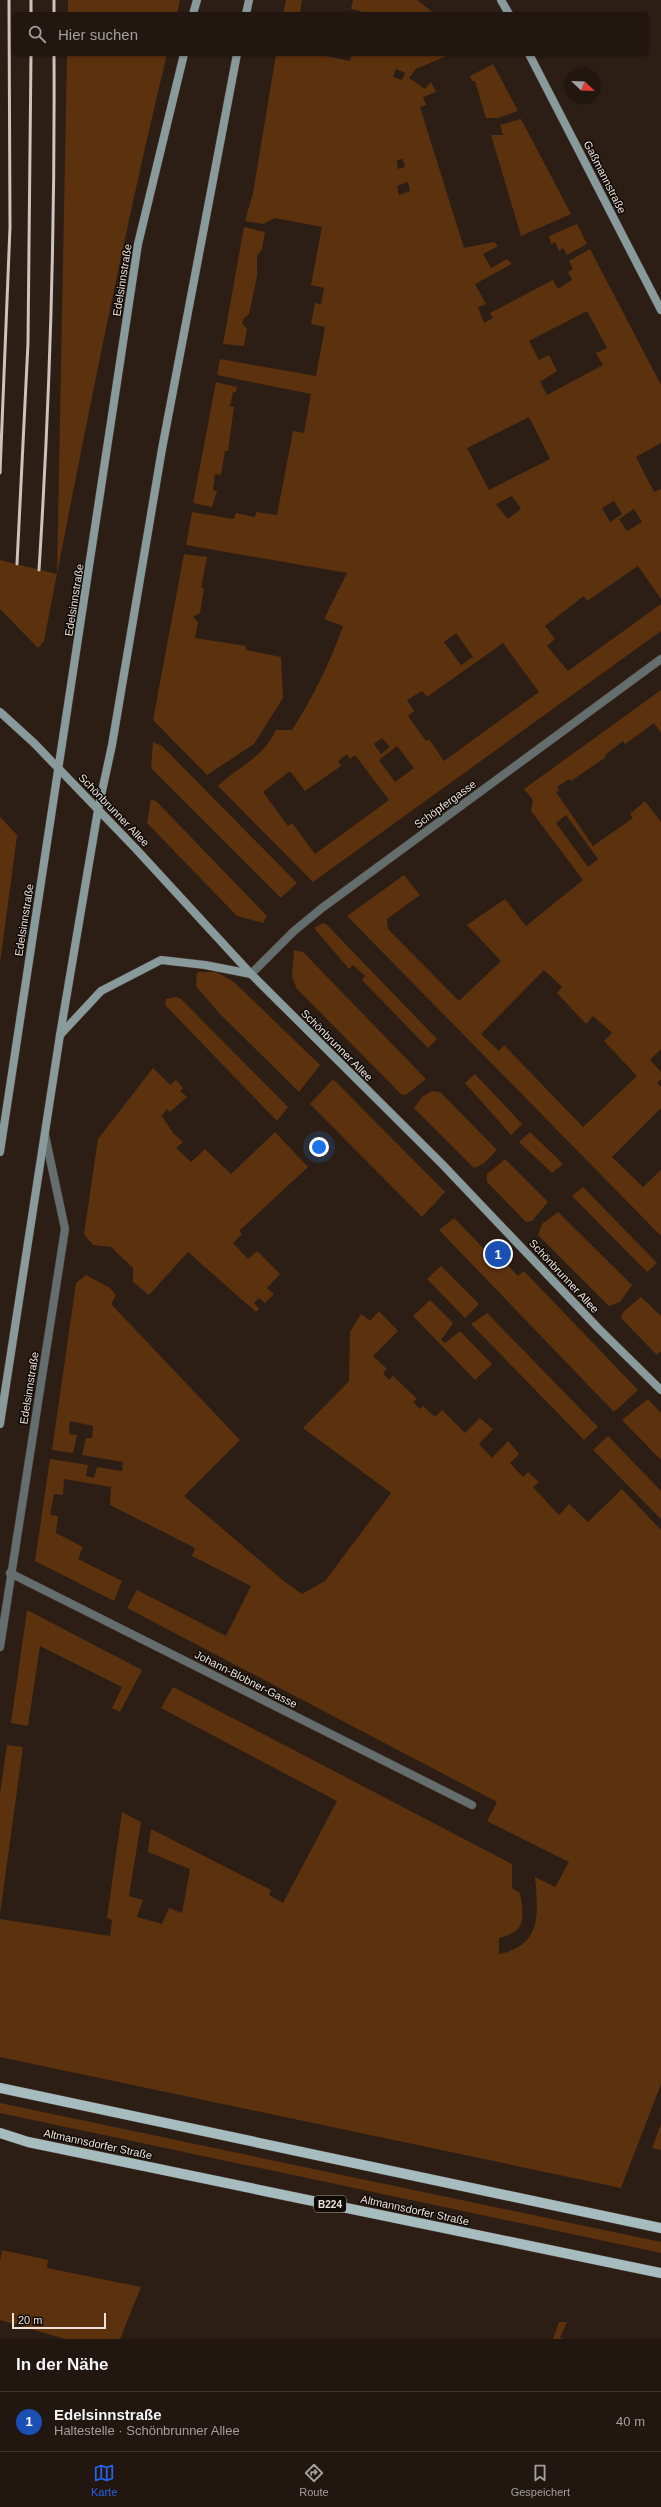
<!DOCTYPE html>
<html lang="de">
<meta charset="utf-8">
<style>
:root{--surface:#211610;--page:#2d231e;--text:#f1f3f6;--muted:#a29f9f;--line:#3e3530;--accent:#2563eb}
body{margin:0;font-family:Arial,sans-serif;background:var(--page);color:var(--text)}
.compass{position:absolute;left:565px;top:68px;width:36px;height:36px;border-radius:50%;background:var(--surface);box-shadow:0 1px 3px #0004;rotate:113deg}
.scale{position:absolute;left:12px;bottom:10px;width:94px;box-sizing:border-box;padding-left:4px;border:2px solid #ede3dd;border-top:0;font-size:11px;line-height:14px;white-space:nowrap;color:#ede3dd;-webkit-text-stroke:3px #100a06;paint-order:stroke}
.you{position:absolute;left:319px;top:1147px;width:14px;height:14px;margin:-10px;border:3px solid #fff;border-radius:50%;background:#1a73e8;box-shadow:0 0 0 6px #1a73e833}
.badge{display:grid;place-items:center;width:26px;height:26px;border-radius:50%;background:var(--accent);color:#fff;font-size:13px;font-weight:700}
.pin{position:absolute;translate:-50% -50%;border:2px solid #fff;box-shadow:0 1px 4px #0006}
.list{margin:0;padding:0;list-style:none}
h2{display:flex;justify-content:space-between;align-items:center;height:52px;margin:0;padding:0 16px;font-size:17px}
h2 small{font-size:13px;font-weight:400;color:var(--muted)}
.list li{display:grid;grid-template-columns:26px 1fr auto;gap:12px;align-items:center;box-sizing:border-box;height:60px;padding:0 16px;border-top:1px solid var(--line)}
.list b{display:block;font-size:15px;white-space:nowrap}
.list p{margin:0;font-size:13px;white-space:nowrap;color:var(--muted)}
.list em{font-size:13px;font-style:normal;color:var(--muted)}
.icon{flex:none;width:22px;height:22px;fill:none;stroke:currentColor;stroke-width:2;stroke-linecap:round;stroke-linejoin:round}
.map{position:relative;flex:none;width:661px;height:2339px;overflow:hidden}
.search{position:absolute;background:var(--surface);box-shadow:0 1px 3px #0004;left:12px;right:12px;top:12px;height:44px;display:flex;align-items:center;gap:10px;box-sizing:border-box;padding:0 14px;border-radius:6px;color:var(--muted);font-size:15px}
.sheet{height:112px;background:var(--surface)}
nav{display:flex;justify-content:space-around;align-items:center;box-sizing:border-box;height:56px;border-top:1px solid var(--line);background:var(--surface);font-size:11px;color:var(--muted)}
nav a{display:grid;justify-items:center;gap:2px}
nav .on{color:var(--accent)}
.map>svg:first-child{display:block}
</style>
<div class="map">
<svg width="661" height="2339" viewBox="0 0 661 2339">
<rect width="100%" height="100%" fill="#2c1e15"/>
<g fill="#5b310e" fill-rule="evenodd">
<path d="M 68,0 L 180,0 L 177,14 L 68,14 Z"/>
<path d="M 286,0 L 302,0 L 300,13 L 303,14 L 283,14 Z"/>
<path d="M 353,0 L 417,0 L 435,14 L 360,14 L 361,11 L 351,9 Z"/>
<path d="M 67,54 L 167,54 C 120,249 82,445 44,641 L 38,648 L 0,609 L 0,560 L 57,574 Z"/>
<path d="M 276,54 L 316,54 L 350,61 L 352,54 L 451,54 L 416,69 L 409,78 L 425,89 L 431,82 L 436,92 L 423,97 L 426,105 L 420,107 L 464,248 L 494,242 L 498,246 L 483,254 L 491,268 L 507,259 L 512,264 L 475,284 L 486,304 L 478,307 L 484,323 L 493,318 L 490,313 L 553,280 L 558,289 L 572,280 L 568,272 L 573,269 L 569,261 L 590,249 L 661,385 L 661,443 L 636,457 L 654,492 L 661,489 L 661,599 L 638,566 L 587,601 L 584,596 L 545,626 L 555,639 L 547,646 L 568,671 L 661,604 L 661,631 L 313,882 L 218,786 C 241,764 261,760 276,730 L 292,730 C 313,697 330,663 343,626 L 324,619 L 347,573 L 186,545 L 192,512 L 234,519 L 236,513 L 255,517 L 256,512 L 277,515 L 293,431 L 304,433 L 311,394 L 217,375 L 220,359 L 316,376 L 325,327 L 311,324 L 315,303 L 321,304 L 324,288 L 311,285 L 322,227 L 275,218 L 263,224 L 245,221 L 253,193 ZM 396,69 L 405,73 L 402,80 L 393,77 ZM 403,159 L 405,167 L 398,169 L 397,160 ZM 408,182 L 410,191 L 399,195 L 397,186 ZM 587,311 L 607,348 L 596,353 L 603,365 L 547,395 L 540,382 L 557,371 L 549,355 L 539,360 L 529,341 ZM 529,417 L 550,459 L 489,490 L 467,448 ZM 512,496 L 521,509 L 508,519 L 496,504 ZM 614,501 L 622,514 L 610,522 L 602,508 ZM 634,509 L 642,522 L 627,531 L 619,519 ZM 456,633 L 473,657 L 461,665 L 444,642 ZM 503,643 L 539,692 L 444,761 L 429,739 L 426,741 L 408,716 L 414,711 L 407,700 L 422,691 L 427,697 ZM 382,738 L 390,747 L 381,754 L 374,744 ZM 397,746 L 414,768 L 395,782 L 379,760 ZM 347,754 L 350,759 L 355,755 L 389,800 L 315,854 L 292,823 L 288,826 L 263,792 L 290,771 L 305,791 L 341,766 L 338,761 Z"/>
<path d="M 493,64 L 518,111 L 498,118 L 486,118 L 475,81 L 472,81 L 470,76 Z"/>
<path d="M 521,119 L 571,214 L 521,236 L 491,135 L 503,135 L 500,125 Z"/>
<path d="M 577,224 L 587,244 L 567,255 L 563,248 L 559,251 L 555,242 L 551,244 L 549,236 Z"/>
<path d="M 244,227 L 265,232 L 262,249 L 257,256 L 257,276 L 249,314 L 244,318 L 242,323 L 247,329 L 244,346 L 223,344 Z"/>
<path d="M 216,382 L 237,387 L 236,392 L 233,392 L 230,406 L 234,407 L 228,451 L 225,451 L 221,475 L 215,474 L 213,490 L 217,491 L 212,507 L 193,503 Z"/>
<path d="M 184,554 L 207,557 L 201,588 L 204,588 L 200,613 L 193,617 L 198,622 L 195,638 L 246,646 L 246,650 L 281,657 L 283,698 L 254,744 L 207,775 L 153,720 Z"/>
<path d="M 661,690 L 661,733 L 654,723 L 625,744 L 623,741 L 605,755 L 606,757 L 571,781 L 569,779 L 557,787 L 559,790 L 556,792 L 593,846 L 633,818 L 630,814 L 645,801 L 661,822 L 661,1049 L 650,1060 L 661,1072 L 661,1079 L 657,1083 L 661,1087 L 661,1108 L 612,1157 L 643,1187 L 661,1170 L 661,1236 L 347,916 L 404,875 L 420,895 L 387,919 L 388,929 L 459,1001 L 501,961 L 467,925 L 505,899 L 526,926 L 583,880 L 531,811 L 533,800 L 524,789 ZM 566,815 L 598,859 L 588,867 L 556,823 ZM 544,970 L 562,987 L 557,993 L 586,1024 L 593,1016 L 612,1033 L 604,1041 L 637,1076 L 583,1127 L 504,1045 L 499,1051 L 481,1034 Z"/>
<path d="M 153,742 L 162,746 L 297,883 L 281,898 L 151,768 Z"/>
<path d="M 151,799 L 157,802 L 267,916 L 263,923 L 237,916 L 147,823 Z"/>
<path d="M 0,817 L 19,837 L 17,836 L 0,963 Z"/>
<path d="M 323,923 L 327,925 L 437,1039 L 428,1048 L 362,980 L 365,976 L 353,965 L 349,969 L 314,928 Z"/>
<path d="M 294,950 L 303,952 L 426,1079 L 407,1094 L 402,1095 L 297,989 L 292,977 Z"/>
<path d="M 197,972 L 216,972 L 234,982 L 320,1065 L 299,1092 L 219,1013 L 196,986 Z"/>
<path d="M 176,997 L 181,999 L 288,1107 L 277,1121 L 165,1005 L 166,999 Z"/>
<path d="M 153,1068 L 170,1085 L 176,1080 L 183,1088 L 180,1091 L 187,1097 L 170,1112 L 167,1109 L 162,1116 L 173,1133 L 183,1142 L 176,1148 L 191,1162 L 205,1149 L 231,1174 L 275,1132 L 308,1167 L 239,1231 L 242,1234 L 233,1243 L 248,1259 L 257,1251 L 280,1274 L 267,1288 L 274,1294 L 265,1303 L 259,1298 L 254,1303 L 259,1309 L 256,1312 L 188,1252 L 149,1295 L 133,1282 L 133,1268 L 111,1247 L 93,1245 L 84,1234 L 98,1139 Z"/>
<path d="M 475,1074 L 522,1124 L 511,1135 L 465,1083 Z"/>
<path d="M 333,1079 L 445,1192 L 422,1217 L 310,1104 Z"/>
<path d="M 432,1091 L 440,1092 L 497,1150 L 483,1164 L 474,1168 L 414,1108 L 422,1097 Z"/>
<path d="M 530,1132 L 563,1164 L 552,1173 L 519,1142 Z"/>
<path d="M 505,1159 L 548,1202 L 532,1221 L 526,1222 L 487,1182 L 487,1174 Z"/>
<path d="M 583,1187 L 657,1263 L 647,1272 L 572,1196 Z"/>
<path d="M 558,1212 L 632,1285 L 620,1302 L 609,1306 L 538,1235 L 542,1224 Z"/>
<path d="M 454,1218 L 492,1257 L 496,1253 L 518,1276 L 524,1271 L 638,1390 L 614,1412 L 439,1230 Z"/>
<path d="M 441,1266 L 479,1304 L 465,1318 L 427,1279 Z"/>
<path d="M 86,1275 L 110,1288 L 116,1295 L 111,1304 L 240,1440 L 184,1496 L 285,1582 L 302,1594 L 325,1581 L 391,1493 L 303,1428 L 349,1381 L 350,1332 L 361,1314 L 370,1321 L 379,1311 L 398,1331 L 373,1356 L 387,1369 L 383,1373 L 389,1380 L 393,1376 L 417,1399 L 413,1402 L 420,1409 L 423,1406 L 435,1417 L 442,1410 L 465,1433 L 480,1418 L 493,1429 L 479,1444 L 492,1458 L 508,1441 L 519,1454 L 510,1463 L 523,1477 L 528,1472 L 539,1482 L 533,1487 L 559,1515 L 569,1504 L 588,1522 L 622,1489 L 661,1530 L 661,2084 L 621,2188 L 0,2057 L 0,1919 L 110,1936 L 112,1920 L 107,1918 L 122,1812 L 141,1822 L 129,1896 L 143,1900 L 137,1917 L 162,1924 L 169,1908 L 182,1913 L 190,1869 L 148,1852 L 151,1829 L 271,1890 L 269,1895 L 283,1903 L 337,1801 L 161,1708 L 173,1687 L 512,1864 L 512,1888 L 520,1893 C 524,1917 527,1932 499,1938 L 499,1954 C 543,1945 538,1913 535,1877 L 555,1887 L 569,1862 L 487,1821 L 497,1802 L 127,1608 L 137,1590 L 226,1636 L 251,1586 L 192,1556 L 195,1548 L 110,1505 L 111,1487 L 64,1479 L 63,1495 L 54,1494 L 50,1515 L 58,1516 L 56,1533 L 83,1547 L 78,1559 L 122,1581 L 114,1601 L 35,1561 L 50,1459 L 88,1465 L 86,1476 L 94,1478 L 97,1467 L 122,1471 L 123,1462 L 82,1455 L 86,1438 L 92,1438 L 93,1426 L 70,1421 L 69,1434 L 77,1435 L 73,1453 L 52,1450 L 76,1283 Z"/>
<path d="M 641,1297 L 661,1316 L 661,1351 L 657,1355 L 621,1318 L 623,1312 Z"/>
<path d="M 430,1300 L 453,1323 L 441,1340 L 445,1343 L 460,1331 L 492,1364 L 475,1380 L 413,1316 Z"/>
<path d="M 487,1313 L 598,1427 L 584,1440 L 471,1324 Z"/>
<path d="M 648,1399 L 661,1413 L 661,1460 L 622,1420 Z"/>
<path d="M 608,1436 L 661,1491 L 661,1519 L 593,1450 Z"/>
<path d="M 27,1610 L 142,1670 L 120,1712 L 112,1708 L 122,1687 L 40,1646 L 28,1726 L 11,1723 Z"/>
<path d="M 7,1745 L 23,1747 L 0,1914 L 0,1794 Z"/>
<path d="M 0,2103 L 661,2242 L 661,2253 L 0,2113 Z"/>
<path d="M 661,2124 L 661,2150 L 652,2148 Z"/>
<path d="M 2,2250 L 48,2260 L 47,2268 L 141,2287 L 120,2339 L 65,2339 L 0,2320 L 0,2261 Z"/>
<path d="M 559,2322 L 567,2322 L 560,2338 L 566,2339 L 553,2339 Z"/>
</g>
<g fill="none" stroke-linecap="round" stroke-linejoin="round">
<g stroke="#473a31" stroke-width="9">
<g id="street">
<path d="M 251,974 L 294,931 L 322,908 L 661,659"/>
<path d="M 10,1573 L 472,1805"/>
<path d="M 0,1647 L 65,1229 L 45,1135"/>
</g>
</g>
<g stroke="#473a31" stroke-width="9">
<g id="secondary">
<path d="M 501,0 L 509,14"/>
<path d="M 193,14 L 197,0"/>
<path d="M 246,14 L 249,0"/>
<path d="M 529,54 L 661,310"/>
<path d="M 34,743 L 136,849 L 251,974 L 442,1164 L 599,1329 L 661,1390"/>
<path d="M 60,1035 L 101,991 L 161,960 L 205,965 L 251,974"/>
<path d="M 0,1152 L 138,244 L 184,54"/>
<path d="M 0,1424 L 60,1035 L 98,810 L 112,745 L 162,449 L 237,54"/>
</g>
</g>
<g stroke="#473a31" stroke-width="11">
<g id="primary">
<path d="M 0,2088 L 661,2228"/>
<path d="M 0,2133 L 28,2142 L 661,2273"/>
</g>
</g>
<use href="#street" stroke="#646e6f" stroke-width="8"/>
<use href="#secondary" stroke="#899a9c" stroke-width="8"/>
<use href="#primary" stroke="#a7bcbf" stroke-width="10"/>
<g stroke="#cdc2bc" stroke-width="3">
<path d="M 31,0 L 31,14"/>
<path d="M 54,0 L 54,14"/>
<path d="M 0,473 L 10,227 L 9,0"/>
<path d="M 17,564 L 28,343 L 31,54"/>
<path d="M 39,570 C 50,398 55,226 54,54"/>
</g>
<g stroke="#473a31" stroke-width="9" stroke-linecap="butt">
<path id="secondary-bridge" d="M 0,712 L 34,743"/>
</g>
<use href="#secondary-bridge" stroke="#899a9c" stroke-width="8"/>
</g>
<g text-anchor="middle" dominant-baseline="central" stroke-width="3" stroke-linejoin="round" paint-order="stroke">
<rect fill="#100a06" stroke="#aba29c" stroke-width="1" x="314" y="2196" width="32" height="16" rx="3"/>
<g font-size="10" font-weight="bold" fill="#ede3dd">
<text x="330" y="2204">B224</text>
</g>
<g font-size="11" fill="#ede3dd" stroke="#100a06">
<text transform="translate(605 177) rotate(63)">Gaßmannstraße</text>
<text transform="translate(122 280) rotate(-81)">Edelsinnstraße</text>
<text transform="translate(74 600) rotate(-81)">Edelsinnstraße</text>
<text transform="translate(445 804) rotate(-36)">Schöpfergasse</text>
<text transform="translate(114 810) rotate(46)">Schönbrunner Allee</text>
<text transform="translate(24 920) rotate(-81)">Edelsinnstraße</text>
<text transform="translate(337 1045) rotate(45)">Schönbrunner Allee</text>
<text transform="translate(564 1276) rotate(47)">Schönbrunner Allee</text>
<text transform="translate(29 1388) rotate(-81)">Edelsinnstraße</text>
<text transform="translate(246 1679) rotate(27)">Johann-Blobner-Gasse</text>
<text transform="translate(98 2144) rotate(12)">Altmannsdorfer Straße</text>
<text transform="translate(415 2210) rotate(12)">Altmannsdorfer Straße</text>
</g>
</g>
</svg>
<svg class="compass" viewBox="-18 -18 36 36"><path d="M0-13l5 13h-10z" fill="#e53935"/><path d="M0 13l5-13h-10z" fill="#a29f9f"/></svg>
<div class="scale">20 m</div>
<div class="you"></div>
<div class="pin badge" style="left:498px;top:1254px;background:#1a4fb4">1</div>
<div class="search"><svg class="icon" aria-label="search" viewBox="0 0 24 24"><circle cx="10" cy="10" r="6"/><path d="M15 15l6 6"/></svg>Hier suchen</div>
</div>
<section class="sheet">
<h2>In der Nähe<small></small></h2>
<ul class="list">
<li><span class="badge" style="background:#1a4fb4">1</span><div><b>Edelsinnstraße</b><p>Haltestelle · Schönbrunner Allee</p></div><em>40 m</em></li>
</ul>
</section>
<nav>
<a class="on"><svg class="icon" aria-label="map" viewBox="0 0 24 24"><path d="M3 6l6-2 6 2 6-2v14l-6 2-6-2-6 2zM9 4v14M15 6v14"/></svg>Karte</a>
<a><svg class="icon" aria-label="directions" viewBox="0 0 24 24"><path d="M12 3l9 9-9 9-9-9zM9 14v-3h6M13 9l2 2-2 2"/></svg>Route</a>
<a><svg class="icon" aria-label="saved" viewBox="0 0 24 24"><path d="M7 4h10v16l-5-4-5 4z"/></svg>Gespeichert</a>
</nav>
